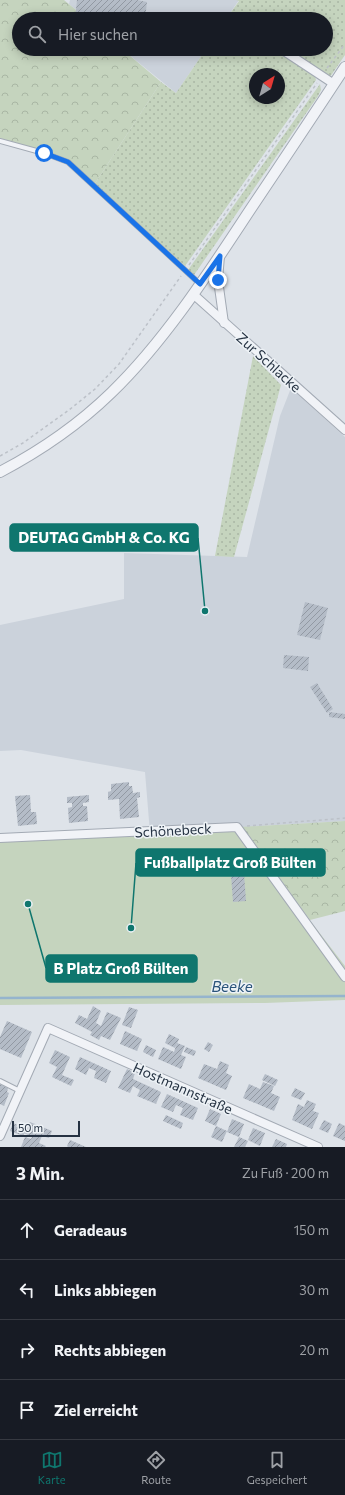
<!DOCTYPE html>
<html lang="de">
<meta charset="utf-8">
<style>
:root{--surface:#171b24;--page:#20242c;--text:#f1f3f6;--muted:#9ea1a6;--line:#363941;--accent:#0f766e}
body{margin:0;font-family:Commissioner,sans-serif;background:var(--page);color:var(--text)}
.compass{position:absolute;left:249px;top:68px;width:36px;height:36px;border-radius:50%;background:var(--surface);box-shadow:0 2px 10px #0003;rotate:37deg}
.scale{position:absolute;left:12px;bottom:10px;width:68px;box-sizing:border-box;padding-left:4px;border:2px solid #253242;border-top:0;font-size:11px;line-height:14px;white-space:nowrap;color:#253242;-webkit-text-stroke:3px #edf2f6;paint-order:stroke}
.stop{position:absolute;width:12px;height:12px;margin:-9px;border:3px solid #1a73e8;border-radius:50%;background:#fff}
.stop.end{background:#1a73e8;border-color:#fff;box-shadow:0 1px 4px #0008}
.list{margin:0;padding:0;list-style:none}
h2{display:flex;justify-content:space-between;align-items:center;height:52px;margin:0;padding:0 16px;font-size:17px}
h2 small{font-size:13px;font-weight:400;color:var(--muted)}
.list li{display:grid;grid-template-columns:26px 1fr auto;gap:12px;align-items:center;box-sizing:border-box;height:60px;padding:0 16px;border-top:1px solid var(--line)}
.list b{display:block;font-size:15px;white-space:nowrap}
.list em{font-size:13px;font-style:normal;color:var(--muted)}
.icon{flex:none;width:22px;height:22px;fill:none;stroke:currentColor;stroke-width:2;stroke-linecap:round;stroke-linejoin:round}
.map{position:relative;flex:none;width:345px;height:1147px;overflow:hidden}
.search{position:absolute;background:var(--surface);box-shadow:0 2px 10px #0003;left:12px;right:12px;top:12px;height:44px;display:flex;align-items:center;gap:10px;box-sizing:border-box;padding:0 14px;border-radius:22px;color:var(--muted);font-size:15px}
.sheet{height:292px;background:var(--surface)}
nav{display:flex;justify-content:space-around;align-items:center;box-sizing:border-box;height:56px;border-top:1px solid var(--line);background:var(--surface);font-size:11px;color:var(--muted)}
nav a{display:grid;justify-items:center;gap:2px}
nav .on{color:var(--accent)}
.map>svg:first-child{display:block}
</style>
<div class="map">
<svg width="345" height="1147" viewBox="0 0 345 1147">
<defs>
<pattern id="grass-dots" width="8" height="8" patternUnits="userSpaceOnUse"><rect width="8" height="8" fill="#c5d4be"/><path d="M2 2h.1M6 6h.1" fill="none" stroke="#a9b6a4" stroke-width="1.8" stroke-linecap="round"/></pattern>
<pattern id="forest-crowns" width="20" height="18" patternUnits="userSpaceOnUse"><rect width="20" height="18" fill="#c5d4be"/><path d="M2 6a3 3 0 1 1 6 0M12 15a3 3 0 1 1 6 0" fill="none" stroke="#a9b6a4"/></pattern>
<pattern id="building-hatch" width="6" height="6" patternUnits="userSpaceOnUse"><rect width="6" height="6" fill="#b4bcc7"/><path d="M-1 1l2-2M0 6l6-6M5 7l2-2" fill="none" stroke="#9299a3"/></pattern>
</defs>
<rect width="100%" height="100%" fill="#dee3e9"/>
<g fill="#cbd2db">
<path d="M 70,0 L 239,0 L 226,19 L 87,19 L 69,4 Z"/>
<path d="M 122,49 L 206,49 L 176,93 Z"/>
<path d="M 291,388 L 345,437 L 345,821 L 150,833 L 145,772 L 21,750 L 0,751 L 0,625 L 124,599 L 124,553 L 247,557 L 280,416 Z"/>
</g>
<g fill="url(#grass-dots)" fill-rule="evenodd">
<path d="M 236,0 L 345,0 L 345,55 L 330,77 L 289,49 L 326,49 L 326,19 L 226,19 L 239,1 Z"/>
<path d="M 206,49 L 272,49 L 278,51 L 315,76 L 316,80 L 185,266 L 94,185 L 161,82 L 176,93 ZM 255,74 L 279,74 L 279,98 L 255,98 Z"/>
<path d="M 320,84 L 321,90 L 318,96 L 194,275 L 188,270 Z"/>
<path d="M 253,356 L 281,385 L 234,557 L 215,556 Z"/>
</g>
<g fill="url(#forest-crowns)">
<path d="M 0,0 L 64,0 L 87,19 L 19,19 L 19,49 L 122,49 L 161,82 L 94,185 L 65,158 L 0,138 Z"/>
<path d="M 345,821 L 345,911 L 310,920 L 239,827 Z"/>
</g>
<path fill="#c5d4be" d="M 239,827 L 258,853 L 345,966 L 345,1000 L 265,1003 L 0,1005 L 0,842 Z"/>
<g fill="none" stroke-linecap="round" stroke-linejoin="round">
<path stroke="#95b4cd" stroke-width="2.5" d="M 0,998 L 345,996"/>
</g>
<g fill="url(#building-hatch)">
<path d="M 77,0 L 137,0 L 147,2 L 145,19 L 75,19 Z"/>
<path d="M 305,602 L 328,608 L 320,640 L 297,635 Z"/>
<path d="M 284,655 L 309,657 L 308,671 L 283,668 Z"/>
<path d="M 317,683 L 333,709 L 327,713 L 310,687 Z"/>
<path d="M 329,712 L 345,714 L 345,719 L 329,717 Z"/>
<path d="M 129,782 L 129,786 L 132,786 L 133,793 L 140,792 L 140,797 L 137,798 L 139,817 L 120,819 L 119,799 L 108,800 L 108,792 L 111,791 L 111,784 Z"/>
<path d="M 30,795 L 31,812 L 36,812 L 37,824 L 18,826 L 15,796 Z"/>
<path d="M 89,795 L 89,802 L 83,803 L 83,806 L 87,806 L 88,821 L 69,823 L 68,808 L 72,807 L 72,803 L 67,803 L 67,797 Z"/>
<path d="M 243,860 L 246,901 L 233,902 L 230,861 Z"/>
<path d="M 93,1006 L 101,1011 L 96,1023 L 101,1026 L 107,1012 L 121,1018 L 110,1040 L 101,1036 L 99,1040 L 90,1035 L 92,1032 L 75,1023 L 79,1015 L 87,1019 Z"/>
<path d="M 129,1007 L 138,1010 L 131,1028 L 122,1025 Z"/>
<path d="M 7,1021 L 32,1032 L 21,1058 L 0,1049 L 0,1037 Z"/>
<path d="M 125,1031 L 142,1039 L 137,1051 L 120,1044 Z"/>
<path d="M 169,1034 L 179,1039 L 175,1048 L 165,1043 Z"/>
<path d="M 208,1042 L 213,1045 L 209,1052 L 204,1049 Z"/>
<path d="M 177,1043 L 185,1046 L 181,1055 L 186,1057 L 181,1069 L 158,1059 L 163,1047 L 174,1052 Z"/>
<path d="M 146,1045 L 156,1050 L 153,1057 L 143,1052 Z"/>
<path d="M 186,1047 L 196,1051 L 194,1056 L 184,1052 Z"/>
<path d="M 55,1050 L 70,1057 L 62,1075 L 74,1080 L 71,1086 L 52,1077 L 57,1067 L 49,1063 Z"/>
<path d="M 80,1057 L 111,1071 L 106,1083 L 94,1078 L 96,1071 L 89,1068 L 86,1075 L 75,1069 Z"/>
<path d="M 220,1061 L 229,1065 L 226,1073 L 232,1076 L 226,1090 L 198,1078 L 204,1064 L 217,1069 Z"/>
<path d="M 127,1069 L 135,1073 L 133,1079 L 161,1092 L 156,1104 L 137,1096 L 140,1090 L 133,1086 L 130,1093 L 118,1088 Z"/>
<path d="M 265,1074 L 278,1080 L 275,1086 L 262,1080 Z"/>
<path d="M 263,1082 L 274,1086 L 271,1093 L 280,1097 L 274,1111 L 243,1098 L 249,1084 L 260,1089 Z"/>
<path d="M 0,1084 L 8,1088 L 7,1092 L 9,1093 L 4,1106 L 0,1104 Z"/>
<path d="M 295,1088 L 305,1093 L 301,1100 L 291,1096 Z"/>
<path d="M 167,1094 L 198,1108 L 193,1120 L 180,1115 L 183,1108 L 176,1105 L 173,1112 L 161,1107 Z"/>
<path d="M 307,1100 L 316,1104 L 313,1111 L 319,1113 L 312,1129 L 292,1120 L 298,1104 L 304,1107 Z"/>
<path d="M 210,1109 L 221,1114 L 216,1126 L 205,1121 Z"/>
<path d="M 166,1115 L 183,1123 L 181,1129 L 163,1121 Z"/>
<path d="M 232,1119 L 244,1124 L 239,1137 L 248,1141 L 245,1147 L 234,1147 L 239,1137 L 227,1132 Z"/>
<path d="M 324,1120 L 332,1124 L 328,1133 L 319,1129 Z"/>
<path d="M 30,1122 L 52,1131 L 49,1138 L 42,1136 L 39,1143 L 46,1146 L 45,1147 L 21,1147 L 25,1137 L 31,1139 L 32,1137 L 24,1133 L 23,1136 L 10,1131 L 13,1123 L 27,1129 Z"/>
<path d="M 339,1123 L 345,1126 L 345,1141 L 333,1136 Z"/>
<path d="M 216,1126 L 227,1131 L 222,1142 L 211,1137 Z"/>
<path d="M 253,1128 L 265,1133 L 260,1146 L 248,1140 Z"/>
<path d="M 276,1139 L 287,1144 L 286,1147 L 272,1147 Z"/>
<path d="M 70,1140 L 86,1147 L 68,1147 L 67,1146 Z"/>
</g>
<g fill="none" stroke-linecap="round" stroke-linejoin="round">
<g stroke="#a3aab4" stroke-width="6">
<g id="service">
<path d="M 0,141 L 44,153 L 68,162 L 200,284"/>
<path d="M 0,1081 L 20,1091"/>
</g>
</g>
<g stroke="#a3aab4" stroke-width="10">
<g id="minor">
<path d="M 281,49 L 334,84"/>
<path d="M 220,256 L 218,280 L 224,323"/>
<path d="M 193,294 L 345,430"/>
<path d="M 0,838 L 237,827 L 345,977"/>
<path d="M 0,1136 L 48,1028 L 318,1147"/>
</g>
</g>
<g stroke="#a3aab4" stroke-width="12">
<path id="tertiary" d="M 0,472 C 40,451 78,425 111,393 C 163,343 208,274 248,213 C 280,165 313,116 345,67"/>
</g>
<g stroke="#bcc1c8" stroke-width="1.5" stroke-dasharray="3 3" stroke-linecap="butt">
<path d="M 327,68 L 345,44"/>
<path d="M 189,265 L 317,83"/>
<path d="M 0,456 L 23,443 L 69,410 L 95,389 L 119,364 L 181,276"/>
<path d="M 247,826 L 345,818"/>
</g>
<use href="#service" stroke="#f1f3f7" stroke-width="4"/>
<use href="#minor" stroke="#f1f3f7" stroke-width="8"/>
<use href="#tertiary" stroke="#f1f3f7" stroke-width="10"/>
</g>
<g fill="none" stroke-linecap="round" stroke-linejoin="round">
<path stroke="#1a73e8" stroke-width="5" d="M 44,153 L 68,162 L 200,284 L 220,256 L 218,280"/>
</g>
<g text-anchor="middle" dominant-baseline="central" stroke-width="3" stroke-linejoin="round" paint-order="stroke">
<g font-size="14" fill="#253242" stroke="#edf2f6">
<text transform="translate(269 362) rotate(42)">Zur Schlacke</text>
<text transform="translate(173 830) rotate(-3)">Schönebeck</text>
<text transform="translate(183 1088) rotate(24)">Hostmannstraße</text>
</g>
<g font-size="15" font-style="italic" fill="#2b547a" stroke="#edf2f6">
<text x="232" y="986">Beeke</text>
</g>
</g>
<path fill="none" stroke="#0f766e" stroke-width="1.5" d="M205 611L198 538M131 928L136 863M28 904L46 968"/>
<g fill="#0f766e" stroke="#edf2f6" stroke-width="1.5">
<circle cx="205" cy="611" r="4"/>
<circle cx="131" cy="928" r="4"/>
<circle cx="28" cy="904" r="4"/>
</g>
<g fill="#0f766e" stroke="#0f766e" stroke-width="1.5">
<rect x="10" y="524" width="188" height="27" rx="4"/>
<rect x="136" y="849" width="189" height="27" rx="4"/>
<rect x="46" y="955" width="151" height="27" rx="4"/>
</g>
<g font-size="15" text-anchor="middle" font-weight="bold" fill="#fff">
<text x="104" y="543">DEUTAG GmbH &amp; Co. KG</text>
<text x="230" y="868">Fußballplatz Groß Bülten</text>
<text x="121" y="974">B Platz Groß Bülten</text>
</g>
</svg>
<svg class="compass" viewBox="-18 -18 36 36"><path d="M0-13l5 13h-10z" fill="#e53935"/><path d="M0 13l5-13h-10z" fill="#9ea1a6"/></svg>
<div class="scale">50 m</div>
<div class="stop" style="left:44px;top:153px"></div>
<div class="stop end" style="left:218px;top:280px"></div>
<div class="search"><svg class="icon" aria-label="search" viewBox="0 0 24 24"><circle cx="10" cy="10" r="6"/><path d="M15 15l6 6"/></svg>Hier suchen</div>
</div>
<section class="sheet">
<h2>3 Min.<small>Zu Fuß · 200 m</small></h2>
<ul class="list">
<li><svg class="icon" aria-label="ahead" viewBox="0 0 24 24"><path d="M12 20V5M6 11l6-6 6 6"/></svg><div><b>Geradeaus</b></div><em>150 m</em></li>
<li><svg class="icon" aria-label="left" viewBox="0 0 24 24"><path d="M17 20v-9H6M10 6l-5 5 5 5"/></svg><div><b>Links abbiegen</b></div><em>30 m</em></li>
<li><svg class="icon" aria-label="right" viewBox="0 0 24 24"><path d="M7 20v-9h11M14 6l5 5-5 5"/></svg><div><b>Rechts abbiegen</b></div><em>20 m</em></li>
<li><svg class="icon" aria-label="arrive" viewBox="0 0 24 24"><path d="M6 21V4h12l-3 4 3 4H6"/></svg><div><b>Ziel erreicht</b></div></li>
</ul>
</section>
<nav>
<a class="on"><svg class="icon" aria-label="map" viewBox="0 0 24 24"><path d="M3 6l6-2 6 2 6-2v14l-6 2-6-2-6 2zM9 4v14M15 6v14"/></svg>Karte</a>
<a><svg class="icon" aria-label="directions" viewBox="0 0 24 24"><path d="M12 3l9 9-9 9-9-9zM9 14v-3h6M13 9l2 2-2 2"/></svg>Route</a>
<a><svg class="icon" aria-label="saved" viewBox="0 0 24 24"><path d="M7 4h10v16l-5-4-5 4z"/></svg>Gespeichert</a>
</nav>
